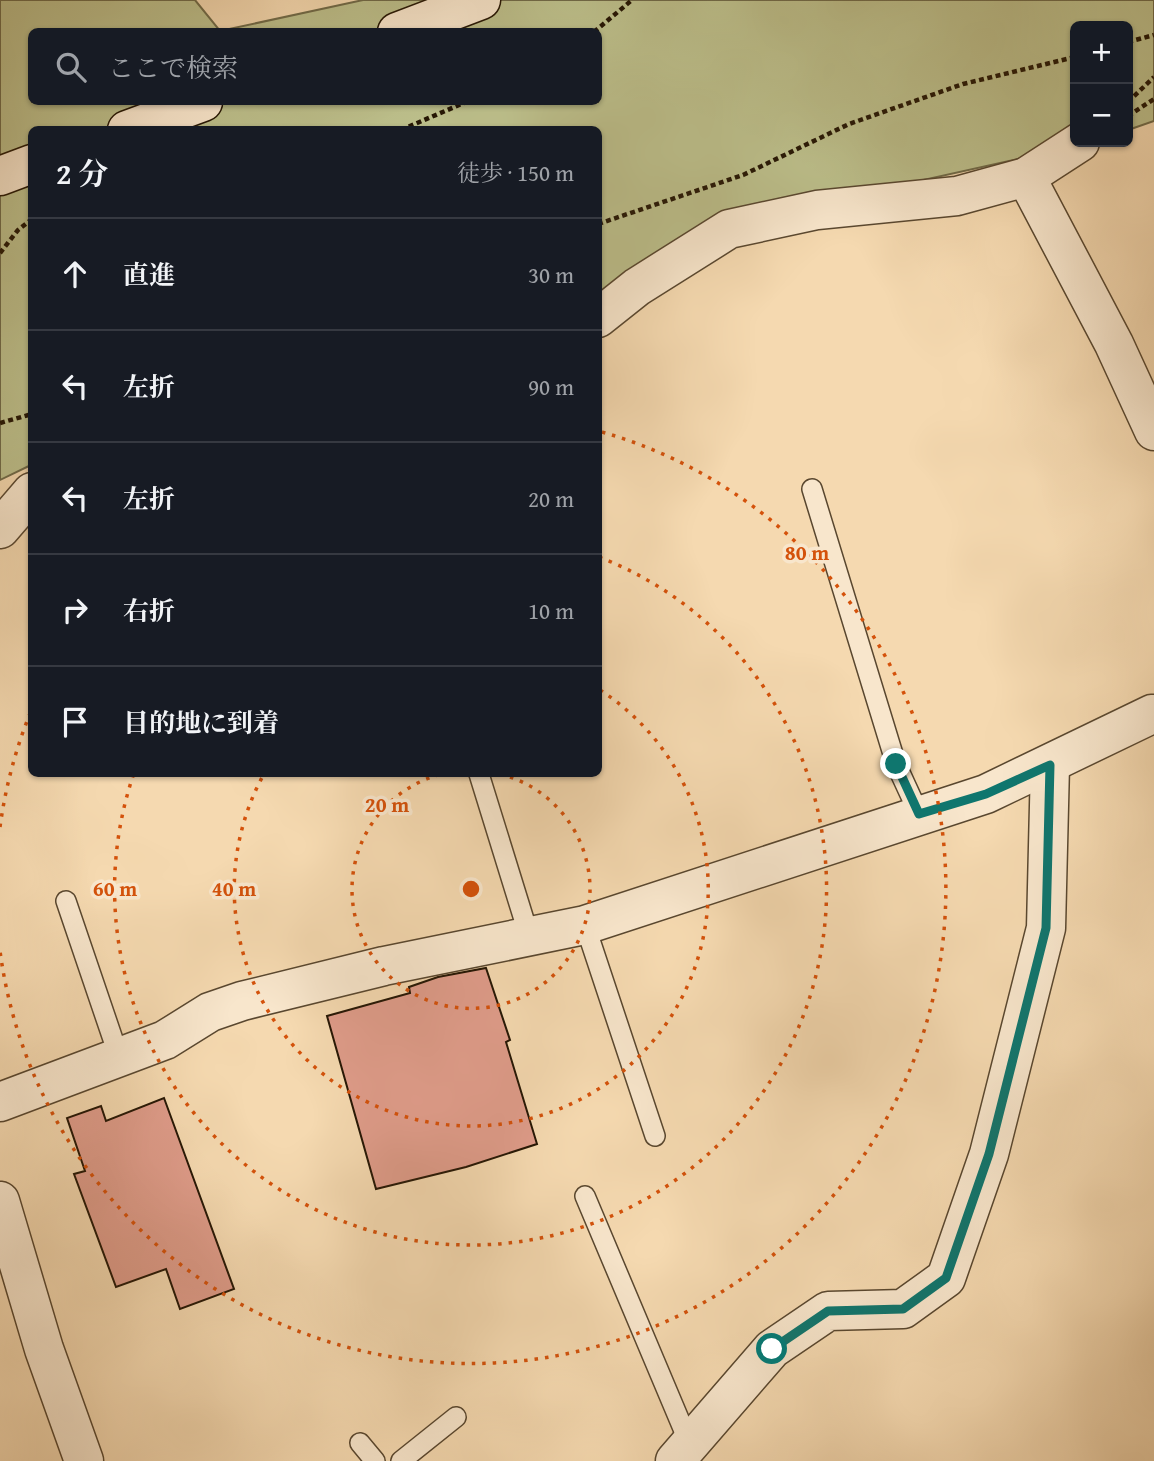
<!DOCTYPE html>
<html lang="ja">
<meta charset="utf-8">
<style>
:root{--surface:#171b24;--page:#20242c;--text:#f1f3f6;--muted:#9ea1a6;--line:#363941}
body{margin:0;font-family:"Gentium Book Plus","Noto Serif JP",serif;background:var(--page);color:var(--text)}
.controls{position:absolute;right:21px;top:21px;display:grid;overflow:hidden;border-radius:10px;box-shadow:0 2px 5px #0004}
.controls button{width:63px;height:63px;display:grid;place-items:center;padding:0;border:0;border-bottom:2px solid var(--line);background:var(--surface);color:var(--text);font:35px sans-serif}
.stop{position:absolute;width:21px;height:21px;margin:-16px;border:5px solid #0f766e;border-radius:50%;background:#fff}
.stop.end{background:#0f766e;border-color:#fff;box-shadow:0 2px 7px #0008}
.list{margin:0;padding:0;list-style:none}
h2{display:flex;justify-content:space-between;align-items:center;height:91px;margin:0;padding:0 28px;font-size:30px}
h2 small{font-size:23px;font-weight:400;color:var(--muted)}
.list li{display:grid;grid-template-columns:46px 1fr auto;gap:21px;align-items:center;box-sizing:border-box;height:112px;padding:0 28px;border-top:2px solid var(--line)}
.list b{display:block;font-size:26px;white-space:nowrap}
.list em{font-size:23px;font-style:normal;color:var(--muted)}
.icon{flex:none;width:38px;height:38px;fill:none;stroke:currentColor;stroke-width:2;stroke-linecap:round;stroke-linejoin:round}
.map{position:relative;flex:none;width:1154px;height:1461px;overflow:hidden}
.search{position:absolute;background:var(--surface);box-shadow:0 2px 5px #0004;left:28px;top:28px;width:574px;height:77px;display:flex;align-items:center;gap:18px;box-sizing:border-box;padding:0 24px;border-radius:10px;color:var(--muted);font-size:26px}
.panel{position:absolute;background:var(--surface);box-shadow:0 2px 5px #0004;left:28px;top:126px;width:574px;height:651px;border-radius:10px}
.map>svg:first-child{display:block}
</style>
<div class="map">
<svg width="1154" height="1461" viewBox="0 0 1154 1461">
<rect width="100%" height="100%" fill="#f5d9b0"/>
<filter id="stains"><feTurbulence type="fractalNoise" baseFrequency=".00286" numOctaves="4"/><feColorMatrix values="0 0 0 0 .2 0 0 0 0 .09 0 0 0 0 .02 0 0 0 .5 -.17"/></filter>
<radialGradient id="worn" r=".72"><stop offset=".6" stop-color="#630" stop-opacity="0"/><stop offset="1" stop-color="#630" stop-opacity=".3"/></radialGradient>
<path fill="#bcbf8b" stroke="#706a48" stroke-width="2" fill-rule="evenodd" d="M 0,0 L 195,0 L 220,31 L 363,0 L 1154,0 L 1154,121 L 1128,130 L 1128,26 L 1075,26 L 1075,142 L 1090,143 L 702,229 L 599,303 L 598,130 L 32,130 L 31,465 L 0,480 ZM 32,32 L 598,32 L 598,102 L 32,102 Z"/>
<g fill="#df9c8a" stroke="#251604" stroke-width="2">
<path d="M 486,968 L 510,1040 L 506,1042 L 537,1144 L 466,1167 L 376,1189 L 327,1016 L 410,993 L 409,987 L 438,977 Z"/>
<path d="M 164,1098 L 234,1289 L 180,1309 L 166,1269 L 116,1287 L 74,1174 L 85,1171 L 67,1118 L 101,1106 L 106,1121 Z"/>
</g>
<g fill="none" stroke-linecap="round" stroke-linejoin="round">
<g stroke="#59472f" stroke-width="22">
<g id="lane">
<path d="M 812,489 L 896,764 L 919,814"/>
<path d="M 479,774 L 530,939"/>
<path d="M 66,901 L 119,1057"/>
<path d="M 585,925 L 655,1136"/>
<path d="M 585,1196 L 690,1445"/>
<path d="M 360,1443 L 375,1461"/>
<path d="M 401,1461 L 456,1417"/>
</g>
</g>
<g stroke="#59472f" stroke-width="41">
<g id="street">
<path d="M 1026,177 L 1114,344 L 1154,431"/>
<path d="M 598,318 L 637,287 L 729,229 L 817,210 L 957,196 L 1026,177 L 1080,142"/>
<path d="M 0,529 L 32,492"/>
<path d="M 0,1102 L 165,1040 L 210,1012 L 242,1001 L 384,966 L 585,925 L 986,794 L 1152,714"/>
<path d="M 0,1201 L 44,1349 L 84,1461"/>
<path d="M 675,1461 L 772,1349 L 828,1311 L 903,1309 L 946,1278 L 989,1154 L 1046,928 L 1050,765"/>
</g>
</g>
<g stroke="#251604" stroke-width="41">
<g id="secondary">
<path d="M 397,32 L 481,0"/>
<path d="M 127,130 L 203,102"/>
<path d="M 0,176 L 32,164"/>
</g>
</g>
<g stroke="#251604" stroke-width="4.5" stroke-dasharray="5 3.5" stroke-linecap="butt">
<path d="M 594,32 L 632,0"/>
<path d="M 1128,42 L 1154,35"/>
<path d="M 1128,102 L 1154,77"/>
<path d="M 1128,116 L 1154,99"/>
<path d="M 401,130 L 466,102"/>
<path d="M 598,224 L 743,175 L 849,124 L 963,84 L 1075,57"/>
<path d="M 0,253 L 18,230 L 32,219"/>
<path d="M 0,423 L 32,414"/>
</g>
<use href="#lane" stroke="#f8e6cc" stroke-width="19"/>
<use href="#street" stroke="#f8e6cc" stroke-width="38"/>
<use href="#secondary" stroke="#f8e6cc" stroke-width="38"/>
</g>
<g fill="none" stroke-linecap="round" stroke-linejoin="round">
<path stroke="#0f766e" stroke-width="9" d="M 772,1349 L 828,1311 L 903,1309 L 946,1278 L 989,1154 L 1046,928 L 1050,765 L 986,794 L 919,814 L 896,764"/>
</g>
<g fill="none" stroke="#d4520b" stroke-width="3.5" stroke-dasharray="3.5 7">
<path d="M500 774A119 119 0 1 1 442 774"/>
<path d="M600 690A237 237 0 1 1 264 774"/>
<path d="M599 557A356 356 0 1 1 133 776"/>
<path d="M0 827A475 475 0 0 1 31 711M602 432A475 475 0 1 1 0 951"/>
</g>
<circle cx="471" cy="889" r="10" fill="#d4520b" stroke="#f8e6cc" stroke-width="3.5"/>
<g font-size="21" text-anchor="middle" font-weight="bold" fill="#d4520b" stroke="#f8e6cc" stroke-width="7" stroke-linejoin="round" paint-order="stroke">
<text x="807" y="560">80 m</text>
<text x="387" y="812">20 m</text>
<text x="115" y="896">60 m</text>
<text x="234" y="896">40 m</text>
</g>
<rect width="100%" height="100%" filter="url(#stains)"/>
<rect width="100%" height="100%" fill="url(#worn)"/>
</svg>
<div class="controls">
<button>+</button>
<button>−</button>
</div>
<div class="stop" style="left:772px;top:1349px"></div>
<div class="stop end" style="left:896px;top:764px"></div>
<div class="search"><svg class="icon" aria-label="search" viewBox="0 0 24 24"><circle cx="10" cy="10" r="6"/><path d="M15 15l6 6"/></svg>ここで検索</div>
<section class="panel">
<h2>2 分<small>徒歩 · 150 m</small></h2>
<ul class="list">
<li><svg class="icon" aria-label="ahead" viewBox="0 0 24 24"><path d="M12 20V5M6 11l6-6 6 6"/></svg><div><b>直進</b></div><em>30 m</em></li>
<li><svg class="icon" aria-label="left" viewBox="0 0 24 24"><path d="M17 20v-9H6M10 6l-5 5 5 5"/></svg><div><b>左折</b></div><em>90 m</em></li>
<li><svg class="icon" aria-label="left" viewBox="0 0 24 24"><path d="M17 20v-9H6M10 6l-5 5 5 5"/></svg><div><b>左折</b></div><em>20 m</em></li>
<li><svg class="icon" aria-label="right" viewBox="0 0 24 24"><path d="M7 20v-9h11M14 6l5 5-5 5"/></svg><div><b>右折</b></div><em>10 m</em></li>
<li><svg class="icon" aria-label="arrive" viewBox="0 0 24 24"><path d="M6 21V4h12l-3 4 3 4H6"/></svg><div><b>目的地に到着</b></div></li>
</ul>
</section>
</div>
